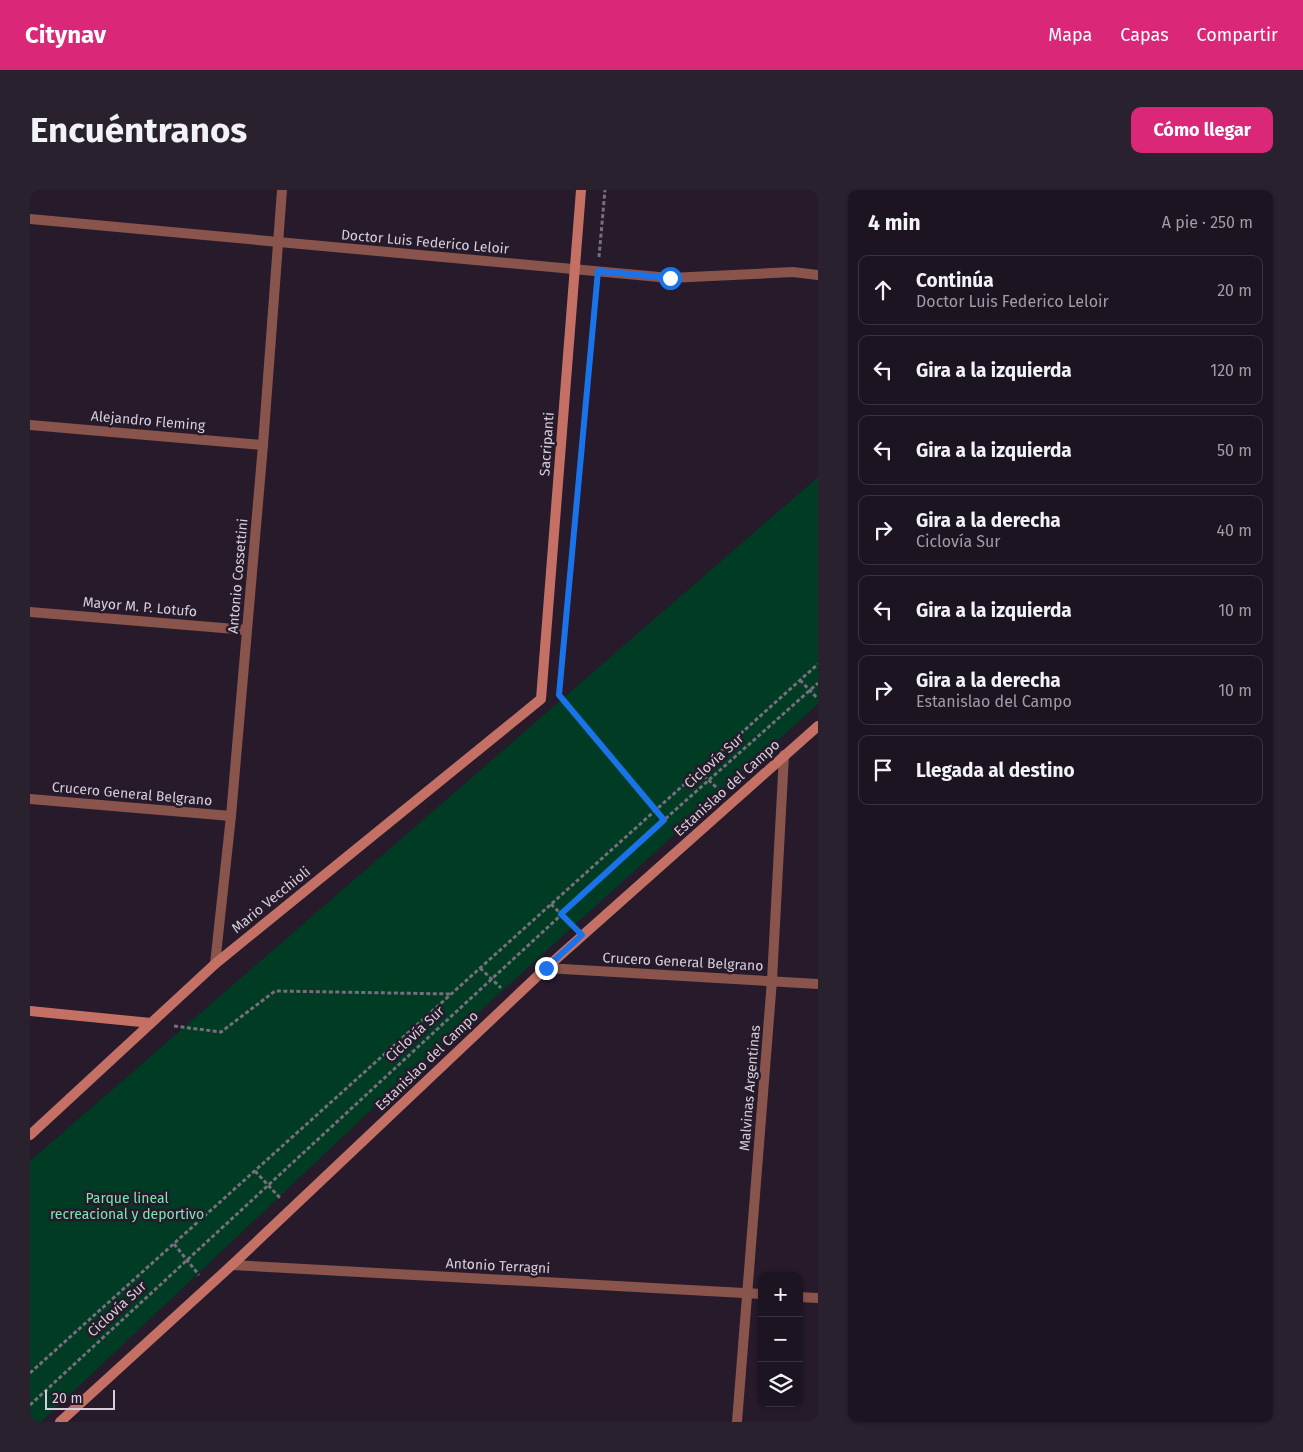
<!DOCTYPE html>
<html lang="es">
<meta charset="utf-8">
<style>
:root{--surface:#1c1420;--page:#29212d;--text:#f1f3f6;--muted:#a09ea5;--line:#3a333e;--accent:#db2777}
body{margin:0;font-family:"Fira Sans",sans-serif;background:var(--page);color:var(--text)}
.controls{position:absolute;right:15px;bottom:15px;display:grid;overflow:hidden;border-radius:10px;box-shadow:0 1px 4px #0004}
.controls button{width:45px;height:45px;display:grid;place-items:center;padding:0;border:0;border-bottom:1px solid var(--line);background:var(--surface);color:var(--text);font:25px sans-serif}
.scale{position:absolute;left:15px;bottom:12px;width:70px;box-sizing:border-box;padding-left:5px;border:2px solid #d6ceda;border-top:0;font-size:14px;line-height:18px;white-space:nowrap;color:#d6ceda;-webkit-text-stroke:4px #261a2b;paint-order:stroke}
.stop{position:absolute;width:15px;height:15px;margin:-11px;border:4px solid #1a73e8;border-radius:50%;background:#fff}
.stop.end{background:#1a73e8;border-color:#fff;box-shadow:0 1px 5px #0008}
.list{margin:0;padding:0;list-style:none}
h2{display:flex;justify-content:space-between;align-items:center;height:65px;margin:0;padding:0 20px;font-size:21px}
h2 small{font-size:16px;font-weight:400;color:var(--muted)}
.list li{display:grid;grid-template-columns:32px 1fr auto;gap:15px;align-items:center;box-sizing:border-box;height:70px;margin:0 10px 10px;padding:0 10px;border:1px solid var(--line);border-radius:10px}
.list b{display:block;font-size:19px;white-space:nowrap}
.list p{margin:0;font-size:16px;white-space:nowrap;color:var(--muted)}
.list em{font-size:16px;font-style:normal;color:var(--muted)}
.icon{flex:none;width:28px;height:28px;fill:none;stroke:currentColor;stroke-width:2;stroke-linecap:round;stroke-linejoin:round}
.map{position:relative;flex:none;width:788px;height:1232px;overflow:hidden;border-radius:10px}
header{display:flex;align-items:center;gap:30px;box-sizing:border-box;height:70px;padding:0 25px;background:var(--accent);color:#fff}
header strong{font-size:24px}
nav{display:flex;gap:28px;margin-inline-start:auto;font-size:18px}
.intro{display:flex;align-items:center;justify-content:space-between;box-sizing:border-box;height:120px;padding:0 30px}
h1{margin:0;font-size:35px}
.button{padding:12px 22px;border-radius:10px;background:var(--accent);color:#fff;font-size:18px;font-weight:700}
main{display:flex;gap:30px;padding:0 30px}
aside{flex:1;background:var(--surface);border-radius:10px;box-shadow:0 1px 4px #0004}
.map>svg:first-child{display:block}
</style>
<header>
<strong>Citynav</strong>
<nav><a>Mapa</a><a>Capas</a><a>Compartir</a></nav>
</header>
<div class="intro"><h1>Encuéntranos</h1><a class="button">Cómo llegar</a></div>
<main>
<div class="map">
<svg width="788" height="1232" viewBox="0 0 788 1232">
<rect width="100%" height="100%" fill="#261a2b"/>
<path fill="#003b23" d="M 788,287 L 788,514 L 340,921 L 11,1232 L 0,1232 L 0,971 Z"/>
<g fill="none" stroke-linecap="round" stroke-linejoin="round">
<g stroke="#786e7d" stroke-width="3" stroke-dasharray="4 2.5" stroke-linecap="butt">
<path d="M 569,67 L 575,0"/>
<path d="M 533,465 L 566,98"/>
<path d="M 770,490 L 788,509"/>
<path d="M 529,504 L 634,630"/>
<path d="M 669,581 L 690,601"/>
<path d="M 521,714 L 541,734"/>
<path d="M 450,778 L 471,798"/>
<path d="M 144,836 L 191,842 L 245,801 L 421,804"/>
<path d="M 225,981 L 250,1008"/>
<path d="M 144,1054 L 169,1085"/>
<path d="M 0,1183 L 788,474"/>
<path d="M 0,1215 L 634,630 L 788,493"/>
</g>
<g stroke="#89544c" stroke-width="10">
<path d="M 0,29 L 640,88 L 763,82 L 788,85"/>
<path d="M 0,235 L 233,255"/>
<path d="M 0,422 L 217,440"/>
<path d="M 0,609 L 201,626"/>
<path d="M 185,774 L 201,626 L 233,255 L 252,0"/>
<path d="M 516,778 L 788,794"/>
<path d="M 202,1075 L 732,1104"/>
<path d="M 769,1107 L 788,1108"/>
<path d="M 707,1232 L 742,790 L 754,565"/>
</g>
<g stroke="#c57064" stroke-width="10">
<path d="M 0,821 L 121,833"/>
<path d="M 0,945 L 185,774 L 511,509 L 551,0"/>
<path d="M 30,1232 L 202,1075 L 516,778 L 788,536"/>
</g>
</g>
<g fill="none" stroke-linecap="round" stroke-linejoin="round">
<path stroke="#1a73e8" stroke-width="6" d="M 516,778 L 552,745 L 531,724 L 634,630 L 529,505 L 568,81 L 640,88"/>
</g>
<g text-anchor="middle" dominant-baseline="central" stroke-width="5" stroke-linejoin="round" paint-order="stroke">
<g font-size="14" fill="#d6ceda" stroke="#261a2b">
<text transform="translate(395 52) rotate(5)">Doctor Luis Federico Leloir</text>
<text transform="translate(118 231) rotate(5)">Alejandro Fleming</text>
<text transform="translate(517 254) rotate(-86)">Sacripanti</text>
<text transform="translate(208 386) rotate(-85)">Antonio Cossettini</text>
<text transform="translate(110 417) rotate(5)">Mayor M. P. Lotufo</text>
<text transform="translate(684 571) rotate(-42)">Ciclovía Sur</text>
<text transform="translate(697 598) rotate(-42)">Estanislao del Campo</text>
<text transform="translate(102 604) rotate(5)">Crucero General Belgrano</text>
<text transform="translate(241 710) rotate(-39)">Mario Vecchioli</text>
<text transform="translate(653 772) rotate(3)">Crucero General Belgrano</text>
<text transform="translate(385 844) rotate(-43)">Ciclovía Sur</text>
<text transform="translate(397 871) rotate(-44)">Estanislao del Campo</text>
<text transform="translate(720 898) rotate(-85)">Malvinas Argentinas</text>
<text transform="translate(468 1076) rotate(3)">Antonio Terragni</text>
<text transform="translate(87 1119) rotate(-43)">Ciclovía Sur</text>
</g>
<g font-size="14" fill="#7ae9b0" stroke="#261a2b">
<text x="97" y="1008">Parque lineal<tspan x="97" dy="16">recreacional y deportivo</tspan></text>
</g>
</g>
</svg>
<div class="controls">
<button>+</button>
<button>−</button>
<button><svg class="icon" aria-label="layers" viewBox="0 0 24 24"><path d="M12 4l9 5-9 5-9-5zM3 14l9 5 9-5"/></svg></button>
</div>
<div class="scale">20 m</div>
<div class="stop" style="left:640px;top:88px"></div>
<div class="stop end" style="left:516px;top:778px"></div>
</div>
<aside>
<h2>4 min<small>A pie · 250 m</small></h2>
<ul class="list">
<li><svg class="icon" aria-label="ahead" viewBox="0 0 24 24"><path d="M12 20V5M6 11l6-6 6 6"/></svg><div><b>Continúa</b><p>Doctor Luis Federico Leloir</p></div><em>20 m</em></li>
<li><svg class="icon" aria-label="left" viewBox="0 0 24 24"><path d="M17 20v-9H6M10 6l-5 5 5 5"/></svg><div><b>Gira a la izquierda</b></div><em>120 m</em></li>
<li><svg class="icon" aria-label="left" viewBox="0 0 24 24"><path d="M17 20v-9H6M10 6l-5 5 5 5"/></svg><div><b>Gira a la izquierda</b></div><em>50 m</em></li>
<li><svg class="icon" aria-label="right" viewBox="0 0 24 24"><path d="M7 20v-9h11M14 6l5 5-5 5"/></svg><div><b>Gira a la derecha</b><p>Ciclovía Sur</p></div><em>40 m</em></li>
<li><svg class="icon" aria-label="left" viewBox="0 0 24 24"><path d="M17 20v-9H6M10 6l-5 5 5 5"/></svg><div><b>Gira a la izquierda</b></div><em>10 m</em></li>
<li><svg class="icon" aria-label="right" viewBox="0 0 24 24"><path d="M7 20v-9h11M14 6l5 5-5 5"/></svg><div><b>Gira a la derecha</b><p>Estanislao del Campo</p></div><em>10 m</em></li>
<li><svg class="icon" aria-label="arrive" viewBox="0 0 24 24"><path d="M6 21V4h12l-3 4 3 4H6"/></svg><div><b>Llegada al destino</b></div></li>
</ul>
</aside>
</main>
